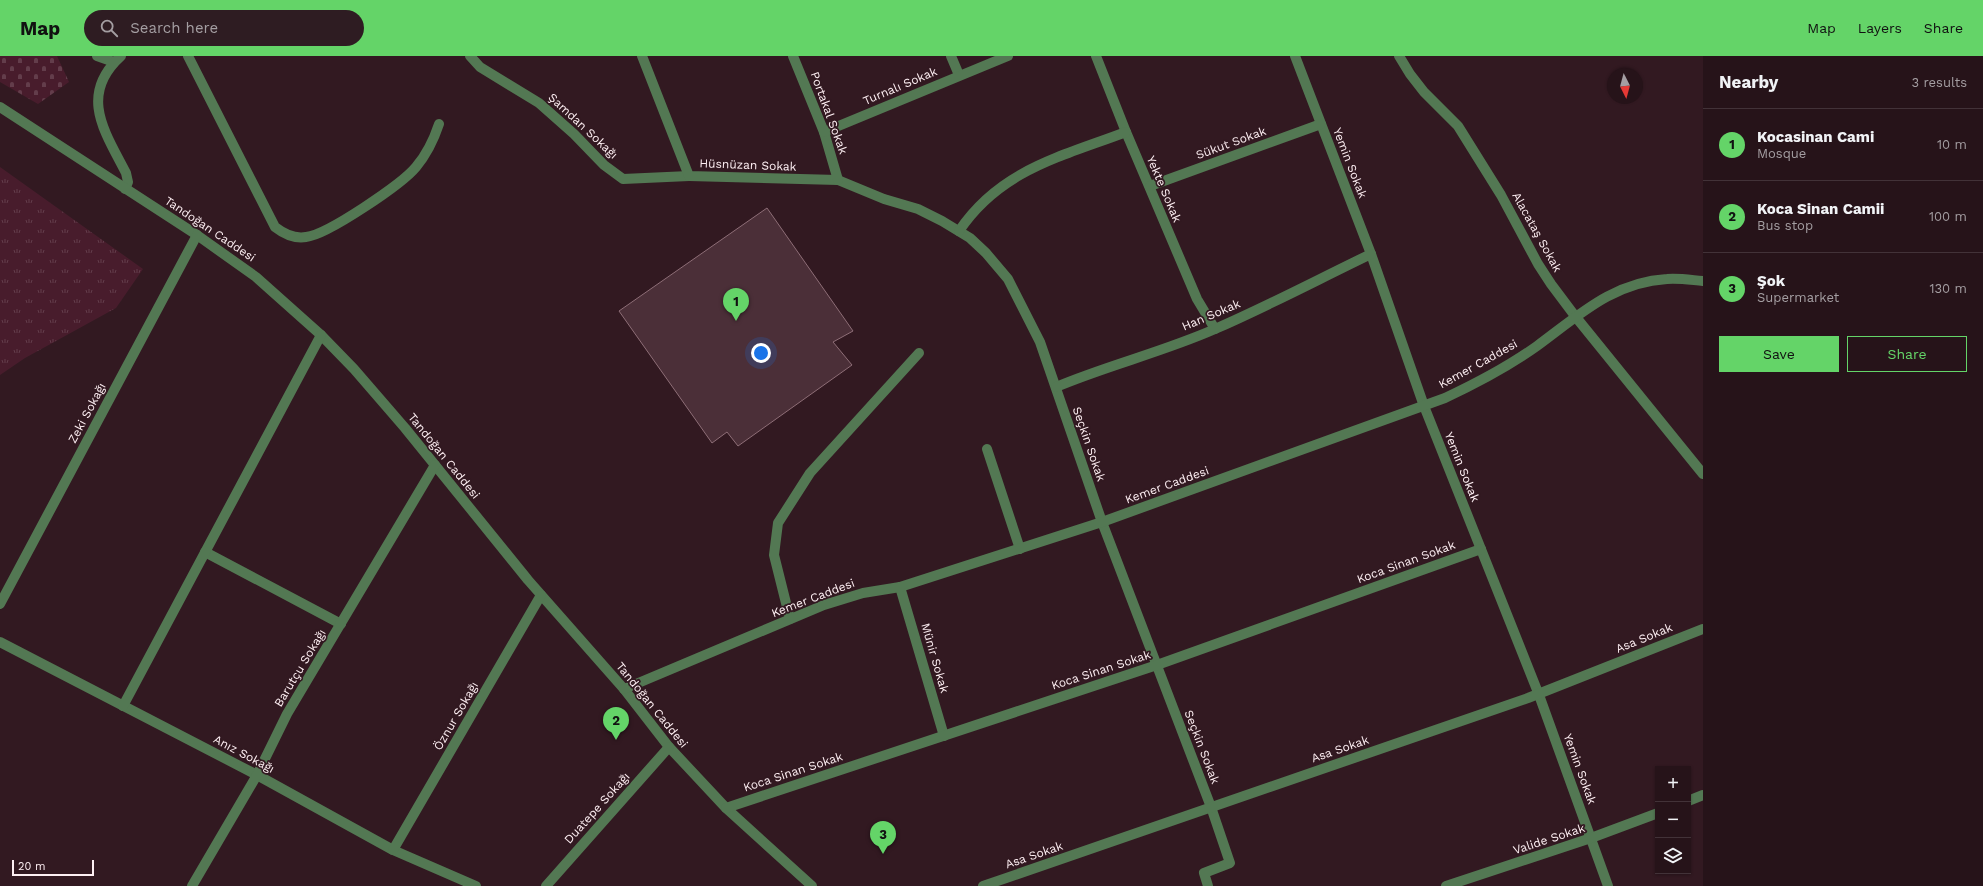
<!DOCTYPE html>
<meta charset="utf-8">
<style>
:root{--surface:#261319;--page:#2e1c22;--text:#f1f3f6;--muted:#a49ea2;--line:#423238;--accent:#64d468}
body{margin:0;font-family:"Work Sans",sans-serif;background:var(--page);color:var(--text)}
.controls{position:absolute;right:12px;bottom:12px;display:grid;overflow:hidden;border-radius:0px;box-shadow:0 1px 3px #0004}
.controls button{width:36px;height:36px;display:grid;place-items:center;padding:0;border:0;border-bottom:1px solid var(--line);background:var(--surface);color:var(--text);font:20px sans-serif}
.compass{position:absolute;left:1607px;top:12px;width:36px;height:36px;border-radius:50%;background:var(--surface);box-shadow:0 1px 3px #0004;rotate:174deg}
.scale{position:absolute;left:12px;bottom:10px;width:82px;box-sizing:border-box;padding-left:4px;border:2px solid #feeff3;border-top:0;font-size:11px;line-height:14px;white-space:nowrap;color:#feeff3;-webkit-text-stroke:3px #321921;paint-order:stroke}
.you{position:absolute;left:761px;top:297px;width:14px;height:14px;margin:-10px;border:3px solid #fff;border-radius:50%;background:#1a73e8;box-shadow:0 0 0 6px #1a73e833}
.badge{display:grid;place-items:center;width:26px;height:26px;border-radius:50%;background:var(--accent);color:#111;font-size:13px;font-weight:700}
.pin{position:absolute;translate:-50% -33px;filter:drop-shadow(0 1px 2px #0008)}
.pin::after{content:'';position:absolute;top:21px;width:14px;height:12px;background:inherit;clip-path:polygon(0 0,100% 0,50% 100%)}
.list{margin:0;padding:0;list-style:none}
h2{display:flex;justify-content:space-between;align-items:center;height:52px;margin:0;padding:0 16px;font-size:17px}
h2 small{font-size:13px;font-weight:400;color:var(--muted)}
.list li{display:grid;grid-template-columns:26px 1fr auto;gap:12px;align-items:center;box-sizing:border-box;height:72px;padding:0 16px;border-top:1px solid var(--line)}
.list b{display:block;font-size:15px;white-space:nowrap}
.list p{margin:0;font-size:13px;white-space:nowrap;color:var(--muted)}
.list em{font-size:13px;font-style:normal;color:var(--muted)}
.actions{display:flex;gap:8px;padding:12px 16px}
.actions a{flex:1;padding:9px 0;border:1px solid var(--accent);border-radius:0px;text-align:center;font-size:14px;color:var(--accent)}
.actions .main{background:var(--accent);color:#111}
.icon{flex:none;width:22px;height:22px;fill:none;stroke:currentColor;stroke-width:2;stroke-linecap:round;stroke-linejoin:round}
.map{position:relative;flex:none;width:1703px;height:830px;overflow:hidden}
header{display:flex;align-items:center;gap:24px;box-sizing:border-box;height:56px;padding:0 20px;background:var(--accent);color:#111}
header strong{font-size:19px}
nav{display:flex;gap:22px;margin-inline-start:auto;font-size:14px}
.search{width:280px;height:36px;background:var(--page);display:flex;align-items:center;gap:10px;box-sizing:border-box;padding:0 14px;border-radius:22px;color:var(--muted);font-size:15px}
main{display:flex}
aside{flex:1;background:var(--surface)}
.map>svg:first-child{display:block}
</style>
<header>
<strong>Map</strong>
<div class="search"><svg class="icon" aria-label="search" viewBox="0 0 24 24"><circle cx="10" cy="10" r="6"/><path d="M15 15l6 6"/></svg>Search here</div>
<nav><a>Map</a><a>Layers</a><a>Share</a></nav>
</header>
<main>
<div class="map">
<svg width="1703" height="830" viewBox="0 0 1703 830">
<defs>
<pattern id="grass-tufts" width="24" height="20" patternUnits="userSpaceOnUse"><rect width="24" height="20" fill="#481c2c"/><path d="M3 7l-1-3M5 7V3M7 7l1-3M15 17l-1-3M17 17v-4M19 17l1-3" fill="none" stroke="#633d4b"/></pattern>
<pattern id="cemetery-stones" width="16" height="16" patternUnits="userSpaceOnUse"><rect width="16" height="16" fill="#481c2c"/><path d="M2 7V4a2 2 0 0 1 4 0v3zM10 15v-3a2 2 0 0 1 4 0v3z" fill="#633d4b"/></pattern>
</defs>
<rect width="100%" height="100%" fill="#321921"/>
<path fill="url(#grass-tufts)" d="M 0,111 L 143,213 L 116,252 L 25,302 L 0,319 Z"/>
<path fill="url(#cemetery-stones)" d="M 0,0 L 57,0 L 69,26 L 38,48 L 0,26 Z"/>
<path fill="#4b2f38" stroke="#8e6e77" d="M 767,152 L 853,275 L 833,286 L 852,309 L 738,390 L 727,376 L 712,387 L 619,255 Z"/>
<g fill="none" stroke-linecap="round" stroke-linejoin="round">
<g stroke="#537853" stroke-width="10">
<path d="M 97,0 L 114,6"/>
<path d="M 121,0 C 78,39 105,76 126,117 L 128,126 L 125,133"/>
<path d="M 188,0 L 275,171 C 284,178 294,183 306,181 C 327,179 402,128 416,111 C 427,98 434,83 439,68"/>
<path d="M 470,0 L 480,11 L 539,47 L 574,78 L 604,109 L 623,123 L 689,120"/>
<path d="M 642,0 L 689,120 L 838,124 L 884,143 L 918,153 L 942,165 L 970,182 L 986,197 L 1008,223 L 1040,286 L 1102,466 L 1211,751 L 1230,807 L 1204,817 L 1208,830"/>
<path d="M 793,0 L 824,76 L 838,124"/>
<path d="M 951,0 L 959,19"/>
<path d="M 1096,0 L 1126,76 L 1197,243 L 1215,273"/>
<path d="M 1295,0 L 1371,198 L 1424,350 L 1539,639 L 1608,830"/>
<path d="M 1399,0 L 1410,18 L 1424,36 L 1458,70 L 1501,139 L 1538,208 L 1551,228 L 1575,260 L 1703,418"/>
<path d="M 0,51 L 197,179 L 256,221 L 321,279 L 354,313 L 405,372 L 528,524 L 624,633 L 669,691 L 726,752 L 812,830"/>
<path d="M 824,76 L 1008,0"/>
<path d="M 1150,130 L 1321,68"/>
<path d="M 959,175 C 1000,114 1060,101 1126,76"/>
<path d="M 1056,331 C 1108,309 1163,296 1215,273 C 1268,250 1319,223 1371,198"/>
<path d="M 987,393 L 1020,493"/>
<path d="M 205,496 L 341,568"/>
<path d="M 900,531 L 944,680"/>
<path d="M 0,548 L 197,179"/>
<path d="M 790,563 L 774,499 L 778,467 L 810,417 L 919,297"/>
<path d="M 0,586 L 257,719 L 393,794 L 476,830"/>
<path d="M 624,633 L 824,549 L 863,537 L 900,531 L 1102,466 L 1445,342 C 1477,327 1509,310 1537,290 C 1578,260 1613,226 1667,223 C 1679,222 1691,224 1703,225"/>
<path d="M 123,650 L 321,279"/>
<path d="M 1688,745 L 1703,739"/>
<path d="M 726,752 L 1157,609 L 1481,493"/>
<path d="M 393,794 L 541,539"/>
<path d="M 192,830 L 257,719 L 287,658 L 435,409"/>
<path d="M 546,830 L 669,691"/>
<path d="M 983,830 L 1528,642 L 1703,573"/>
<path d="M 1446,830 L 1591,782 L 1658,757"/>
</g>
</g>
<g text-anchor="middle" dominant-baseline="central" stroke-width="3.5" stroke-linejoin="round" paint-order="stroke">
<g font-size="12" fill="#feeff3" stroke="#321921">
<text transform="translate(900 30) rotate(-23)">Turnalı Sokak</text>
<text transform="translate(829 57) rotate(70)">Portakal Sokak</text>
<text transform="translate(583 70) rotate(43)">Şamdan Sokağı</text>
<text transform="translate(1231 87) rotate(-20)">Sükut Sokak</text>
<text transform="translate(1350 107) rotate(69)">Yemin Sokak</text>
<text transform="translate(748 109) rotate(2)">Hüsnüzan Sokak</text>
<text transform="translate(1164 133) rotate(67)">Yekte Sokak</text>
<text transform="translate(210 173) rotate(34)">Tandoğan Caddesi</text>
<text transform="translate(1537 176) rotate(61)">Alacataş Sokak</text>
<text transform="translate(1211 259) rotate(-23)">Han Sokak</text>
<text transform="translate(1478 308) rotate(-29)">Kemer Caddesi</text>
<text transform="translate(87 357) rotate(-62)">Zeki Sokağı</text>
<text transform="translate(1089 388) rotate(71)">Seçkin Sokak</text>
<text transform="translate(444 400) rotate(51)">Tandoğan Caddesi</text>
<text transform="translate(1462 411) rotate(68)">Yemin Sokak</text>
<text transform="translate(1167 429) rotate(-20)">Kemer Caddesi</text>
<text transform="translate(1406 506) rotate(-20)">Koca Sinan Sokak</text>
<text transform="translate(813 542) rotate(-21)">Kemer Caddesi</text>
<text transform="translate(1644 582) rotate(-22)">Asa Sokak</text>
<text transform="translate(935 602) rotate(74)">Münir Sokak</text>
<text transform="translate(300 612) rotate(-59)">Barutçu Sokağı</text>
<text transform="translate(1101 614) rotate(-18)">Koca Sinan Sokak</text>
<text transform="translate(652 649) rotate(51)">Tandoğan Caddesi</text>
<text transform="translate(456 660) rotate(-60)">Öznur Sokağı</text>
<text transform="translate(1202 691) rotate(69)">Seçkin Sokak</text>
<text transform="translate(1340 693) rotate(-19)">Asa Sokak</text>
<text transform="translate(244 698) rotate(28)">Anız Sokağı</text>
<text transform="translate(1580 713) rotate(70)">Yemin Sokak</text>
<text transform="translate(793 716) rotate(-18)">Koca Sinan Sokak</text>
<text transform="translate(597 752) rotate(-48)">Duatepe Sokağı</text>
<text transform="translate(1549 783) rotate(-18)">Valide Sokak</text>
<text transform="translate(1034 799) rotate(-19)">Asa Sokak</text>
</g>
</g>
</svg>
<div class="controls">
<button>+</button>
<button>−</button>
<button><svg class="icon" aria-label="layers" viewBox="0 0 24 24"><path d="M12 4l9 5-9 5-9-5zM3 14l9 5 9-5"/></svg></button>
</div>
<svg class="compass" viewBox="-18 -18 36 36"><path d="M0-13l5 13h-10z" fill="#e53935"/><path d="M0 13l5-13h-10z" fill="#a49ea2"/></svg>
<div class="scale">20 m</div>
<div class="you"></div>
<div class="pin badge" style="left:736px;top:265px">1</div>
<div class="pin badge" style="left:616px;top:684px">2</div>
<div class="pin badge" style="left:883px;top:798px">3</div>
</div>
<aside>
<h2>Nearby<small>3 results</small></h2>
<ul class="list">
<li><span class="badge">1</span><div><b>Kocasinan Cami</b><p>Mosque</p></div><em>10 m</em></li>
<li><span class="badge">2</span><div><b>Koca Sinan Camii</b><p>Bus stop</p></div><em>100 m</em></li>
<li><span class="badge">3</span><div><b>Şok</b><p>Supermarket</p></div><em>130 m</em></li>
</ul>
<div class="actions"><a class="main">Save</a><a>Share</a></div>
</aside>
</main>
